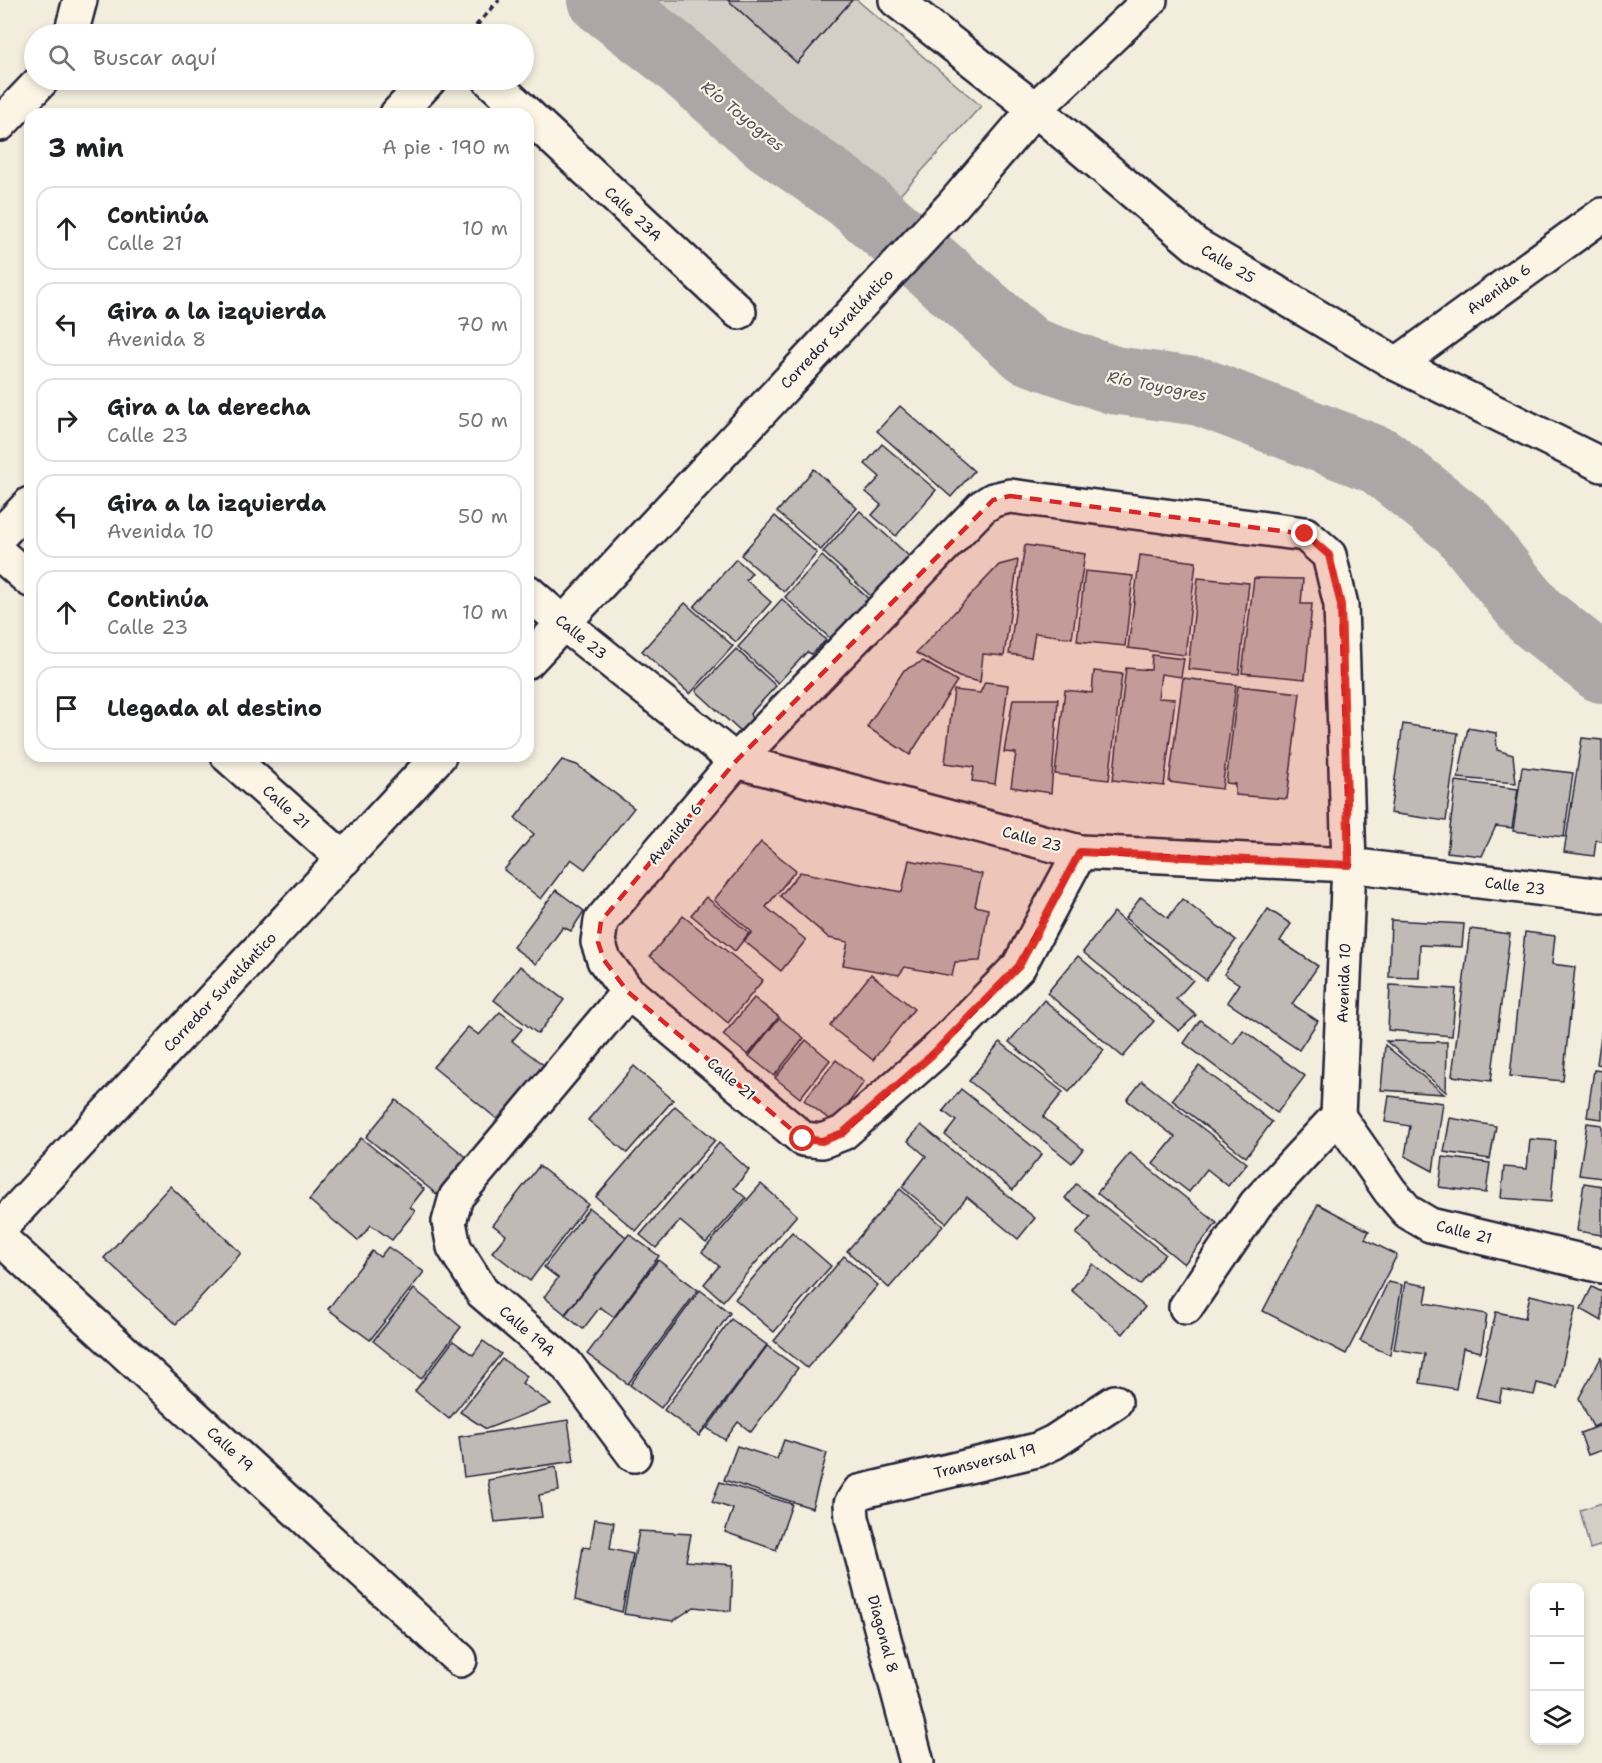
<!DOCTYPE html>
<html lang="es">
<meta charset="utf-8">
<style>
:root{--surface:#fff;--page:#f6f6f6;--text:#202124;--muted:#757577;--line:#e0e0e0}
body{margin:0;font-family:"Shantell Sans",sans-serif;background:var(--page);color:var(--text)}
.controls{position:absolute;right:18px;bottom:18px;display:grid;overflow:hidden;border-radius:12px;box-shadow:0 3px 9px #0003}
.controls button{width:54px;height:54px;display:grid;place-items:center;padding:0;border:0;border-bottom:2px solid var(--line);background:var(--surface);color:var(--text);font:30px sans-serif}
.stop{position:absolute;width:18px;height:18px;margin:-14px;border:4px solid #d93025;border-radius:50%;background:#fff}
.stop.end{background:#d93025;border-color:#fff;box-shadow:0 2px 6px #0008}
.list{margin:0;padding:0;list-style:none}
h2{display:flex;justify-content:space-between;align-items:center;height:78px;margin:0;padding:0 24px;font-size:26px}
h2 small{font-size:20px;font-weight:400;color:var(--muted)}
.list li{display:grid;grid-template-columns:39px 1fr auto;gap:18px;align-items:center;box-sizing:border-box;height:84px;margin:0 12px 12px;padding:0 12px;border:2px solid var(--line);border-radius:18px}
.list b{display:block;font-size:22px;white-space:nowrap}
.list p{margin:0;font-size:20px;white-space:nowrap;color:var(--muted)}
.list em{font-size:20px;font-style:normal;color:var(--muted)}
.icon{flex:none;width:33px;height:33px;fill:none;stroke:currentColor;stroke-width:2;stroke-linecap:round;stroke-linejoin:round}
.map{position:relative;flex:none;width:1602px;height:1763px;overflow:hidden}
.search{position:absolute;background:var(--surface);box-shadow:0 3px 9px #0003;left:24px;top:24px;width:510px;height:66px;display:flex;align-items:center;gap:15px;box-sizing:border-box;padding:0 21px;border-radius:33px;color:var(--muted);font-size:22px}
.panel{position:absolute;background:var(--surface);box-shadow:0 3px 9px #0003;left:24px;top:108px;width:510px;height:654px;border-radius:18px}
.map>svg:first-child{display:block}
</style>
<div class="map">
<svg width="1602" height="1763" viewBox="0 0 1602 1763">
<rect width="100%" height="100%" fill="#f3edde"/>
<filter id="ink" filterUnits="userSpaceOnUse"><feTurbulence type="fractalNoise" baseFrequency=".0167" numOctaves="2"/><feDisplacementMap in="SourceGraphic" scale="12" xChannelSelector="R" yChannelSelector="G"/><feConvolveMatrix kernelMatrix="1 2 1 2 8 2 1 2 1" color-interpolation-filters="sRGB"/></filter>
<g filter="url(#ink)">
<g fill="#d4cfc6" stroke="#7b7880" stroke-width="1.5">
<path d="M 635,0 L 728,0 L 797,63 L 852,0 L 857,0 L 981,106 L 889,207 L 681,32 Z"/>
<path d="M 1602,1503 L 1602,1545 L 1590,1549 L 1580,1510 Z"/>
</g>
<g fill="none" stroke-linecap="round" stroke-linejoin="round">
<path stroke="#aca7a6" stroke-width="68" d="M 602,0 L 672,54 L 769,139 L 851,196 L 1029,351 L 1113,380 L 1201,392 L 1380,461 L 1463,527 L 1535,616 L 1602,669"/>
</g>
<g fill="#bfbab6" stroke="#22223b" stroke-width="1.5">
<path d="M 728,0 L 852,0 L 797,63 Z"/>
<path d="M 900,406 L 974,471 L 951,497 L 877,431 Z"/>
<path d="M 882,444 L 936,490 L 896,536 L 872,515 L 881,505 L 866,492 L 880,477 L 865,464 Z"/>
<path d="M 814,469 L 857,508 L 821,550 L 777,512 Z"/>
<path d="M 860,511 L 911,558 L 873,598 L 823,552 Z"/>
<path d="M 775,516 L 817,553 L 784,592 L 741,555 Z"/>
<path d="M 1025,545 L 1085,554 L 1072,638 L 1035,633 L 1031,657 L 1009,654 Z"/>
<path d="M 1140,555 L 1196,562 L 1185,655 L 1128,648 Z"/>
<path d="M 822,556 L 870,600 L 834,642 L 785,597 Z"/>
<path d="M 736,559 L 752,573 L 746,580 L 771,602 L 736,642 L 694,607 Z"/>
<path d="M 1018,560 L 1004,656 L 983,654 L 980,682 L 959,677 L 916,653 L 999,565 Z"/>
<path d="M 1085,571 L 1133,576 L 1125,646 L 1077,641 Z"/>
<path d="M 1198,578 L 1249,583 L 1239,674 L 1188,669 Z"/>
<path d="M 1254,578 L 1303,579 L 1301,604 L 1312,604 L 1305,679 L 1242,673 Z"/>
<path d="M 782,599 L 826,640 L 812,654 L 807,652 L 778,683 L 738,647 Z"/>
<path d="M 685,603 L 733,646 L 690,694 L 642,651 Z"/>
<path d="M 736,649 L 776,686 L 750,714 L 753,721 L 742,733 L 696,691 Z"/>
<path d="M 1152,655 L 1184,659 L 1181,677 L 1161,674 L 1158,698 L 1175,699 L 1164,786 L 1113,780 L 1126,668 L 1151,670 Z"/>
<path d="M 923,661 L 957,681 L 910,755 L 867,727 L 904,670 Z"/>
<path d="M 1094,671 L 1122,674 L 1109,780 L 1055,774 L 1065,690 L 1092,693 Z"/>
<path d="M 1183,678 L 1236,685 L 1222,789 L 1169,782 Z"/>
<path d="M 985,682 L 1008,685 L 995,784 L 972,781 L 974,767 L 945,763 L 954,690 L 980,693 Z"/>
<path d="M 1238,686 L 1300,693 L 1287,799 L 1235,795 L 1235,784 L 1226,783 Z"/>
<path d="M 1013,699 L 1058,699 L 1051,793 L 1011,787 L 1016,753 L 1004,752 Z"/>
<path d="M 1403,724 L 1458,733 L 1446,821 L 1390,813 Z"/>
<path d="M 1468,728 L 1496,733 L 1497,750 L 1513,755 L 1516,783 L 1458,778 Z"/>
<path d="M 1582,738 L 1602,740 L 1602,841 L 1596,840 L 1594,856 L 1564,852 Z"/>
<path d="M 562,760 L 577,765 L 634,808 L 585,869 L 571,859 L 541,899 L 504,870 L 534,834 L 515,818 Z"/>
<path d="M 1522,767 L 1573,773 L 1564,837 L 1513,831 Z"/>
<path d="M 1456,781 L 1518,789 L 1512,828 L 1496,826 L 1482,856 L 1447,852 Z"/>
<path d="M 761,842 L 796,870 L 766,907 L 806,940 L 781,971 L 744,941 L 752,932 L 714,900 Z"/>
<path d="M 909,860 L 982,874 L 975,906 L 988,909 L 980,961 L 955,962 L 952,976 L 905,967 L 899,975 L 843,965 L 848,942 L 829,938 L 780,896 L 800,872 L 902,892 Z"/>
<path d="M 556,890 L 584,911 L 571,931 L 563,927 L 536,964 L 513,947 Z"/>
<path d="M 706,897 L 749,933 L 735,951 L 691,915 Z"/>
<path d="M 1141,897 L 1168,918 L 1182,899 L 1236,940 L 1206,980 L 1125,918 Z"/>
<path d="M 1268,909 L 1291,924 L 1280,941 L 1318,966 L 1292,1004 L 1318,1021 L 1299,1050 L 1227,1002 L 1239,984 L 1224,974 Z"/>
<path d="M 1114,912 L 1193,980 L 1176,999 L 1196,1015 L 1179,1031 L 1083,952 Z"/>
<path d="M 683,916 L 763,980 L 728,1023 L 650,956 Z"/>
<path d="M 1391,920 L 1464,924 L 1462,947 L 1420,945 L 1419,978 L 1389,977 Z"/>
<path d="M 1470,929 L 1510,934 L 1491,1081 L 1452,1076 Z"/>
<path d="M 1525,932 L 1555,936 L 1552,964 L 1575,967 L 1563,1081 L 1510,1076 Z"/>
<path d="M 1078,956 L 1154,1021 L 1123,1057 L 1047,993 Z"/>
<path d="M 520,966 L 564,1000 L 538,1034 L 494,1000 Z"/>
<path d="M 871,974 L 914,1009 L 873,1060 L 830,1026 Z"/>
<path d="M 1390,985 L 1456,989 L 1452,1036 L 1388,1030 Z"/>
<path d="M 754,998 L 779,1017 L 748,1055 L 723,1035 Z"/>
<path d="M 1044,1000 L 1104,1050 L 1069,1092 L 1009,1042 Z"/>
<path d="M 500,1012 L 522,1029 L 512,1041 L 549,1069 L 502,1123 L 433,1067 L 468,1027 L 479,1035 Z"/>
<path d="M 779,1018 L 804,1038 L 774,1076 L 749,1056 Z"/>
<path d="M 1200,1020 L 1233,1044 L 1243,1030 L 1305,1076 L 1277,1113 L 1184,1043 Z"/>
<path d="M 1602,1029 L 1602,1065 L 1597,1064 Z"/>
<path d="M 806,1040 L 830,1060 L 800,1098 L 775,1078 Z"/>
<path d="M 1386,1041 L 1447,1042 L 1446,1092 Z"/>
<path d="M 1000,1042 L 1063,1092 L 1043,1117 L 1083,1149 L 1072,1163 L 969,1081 Z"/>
<path d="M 1385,1045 L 1444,1094 L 1381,1090 Z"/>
<path d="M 836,1060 L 864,1082 L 834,1123 L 804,1100 Z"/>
<path d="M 634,1066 L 673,1100 L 627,1153 L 588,1120 Z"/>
<path d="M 1199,1066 L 1272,1122 L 1246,1157 L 1172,1100 Z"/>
<path d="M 1594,1070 L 1602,1071 L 1602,1119 L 1587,1117 Z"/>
<path d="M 1142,1081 L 1247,1163 L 1228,1186 L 1207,1169 L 1189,1192 L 1153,1164 L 1175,1137 L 1127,1100 Z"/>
<path d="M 961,1089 L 1042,1154 L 1013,1190 L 945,1135 L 956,1121 L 943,1111 Z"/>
<path d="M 1389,1096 L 1443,1103 L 1433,1171 L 1405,1156 L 1410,1126 L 1385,1122 Z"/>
<path d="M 396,1100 L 470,1160 L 440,1197 L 366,1137 Z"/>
<path d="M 675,1106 L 715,1140 L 636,1231 L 596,1197 Z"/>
<path d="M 1450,1118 L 1496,1126 L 1490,1159 L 1444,1152 Z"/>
<path d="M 1587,1123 L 1602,1125 L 1602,1178 L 1579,1175 Z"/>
<path d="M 921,1125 L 1035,1218 L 1018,1239 L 967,1197 L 946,1223 L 902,1187 L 926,1156 L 908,1141 Z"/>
<path d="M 361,1138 L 424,1189 L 410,1207 L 415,1211 L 392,1240 L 371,1225 L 358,1241 L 309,1200 Z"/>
<path d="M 1530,1139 L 1556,1141 L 1551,1202 L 1501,1198 L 1504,1167 L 1527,1169 Z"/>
<path d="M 719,1143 L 749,1170 L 734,1188 L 746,1198 L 706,1243 L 680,1221 L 656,1248 L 640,1235 Z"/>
<path d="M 1130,1153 L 1217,1223 L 1184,1264 L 1097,1193 Z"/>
<path d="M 1443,1157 L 1490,1163 L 1486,1193 L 1439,1187 Z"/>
<path d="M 539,1166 L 588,1204 L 530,1281 L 492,1252 L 506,1235 L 493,1225 Z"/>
<path d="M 1584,1183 L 1602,1186 L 1602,1235 L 1577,1231 Z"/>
<path d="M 761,1184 L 797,1215 L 723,1301 L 704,1284 L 719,1266 L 702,1252 Z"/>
<path d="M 1076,1184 L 1165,1254 L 1140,1285 L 1076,1234 L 1090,1217 L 1065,1198 Z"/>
<path d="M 170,1186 L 241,1253 L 176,1324 L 104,1258 Z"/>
<path d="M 900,1189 L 943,1226 L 889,1288 L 847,1251 Z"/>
<path d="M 1318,1204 L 1369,1231 L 1365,1239 L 1397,1255 L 1346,1354 L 1263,1311 Z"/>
<path d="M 589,1208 L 626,1237 L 565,1314 L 544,1297 L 558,1278 L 544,1267 Z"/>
<path d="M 792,1232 L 831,1266 L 774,1332 L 735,1299 Z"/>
<path d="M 629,1234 L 659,1256 L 614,1317 L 600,1307 L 583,1329 L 565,1315 Z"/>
<path d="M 388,1247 L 424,1272 L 370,1340 L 328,1309 L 372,1251 L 380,1257 Z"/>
<path d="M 844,1256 L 878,1285 L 807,1368 L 774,1341 Z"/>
<path d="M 658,1260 L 698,1290 L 628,1384 L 587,1354 Z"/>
<path d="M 1093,1264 L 1145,1307 L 1123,1334 L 1071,1290 Z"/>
<path d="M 1388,1282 L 1402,1285 L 1390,1355 L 1360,1341 Z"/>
<path d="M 1405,1282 L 1428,1286 L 1425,1303 L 1487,1314 L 1481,1352 L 1463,1348 L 1456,1389 L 1420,1383 L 1425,1354 L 1394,1349 Z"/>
<path d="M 1592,1287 L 1602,1292 L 1602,1321 L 1581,1309 Z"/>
<path d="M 414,1289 L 461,1327 L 421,1379 L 373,1341 Z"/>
<path d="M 700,1290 L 730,1313 L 661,1408 L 630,1385 Z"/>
<path d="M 1530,1295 L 1576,1306 L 1557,1388 L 1537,1383 L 1534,1395 L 1502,1389 L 1499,1402 L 1476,1397 L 1496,1312 L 1525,1318 Z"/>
<path d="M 731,1319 L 767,1345 L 699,1436 L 664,1410 Z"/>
<path d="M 453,1341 L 473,1355 L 483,1341 L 501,1354 L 449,1419 L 415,1391 Z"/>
<path d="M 767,1346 L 798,1368 L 751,1432 L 738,1422 L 725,1440 L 707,1428 Z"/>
<path d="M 1602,1356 L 1602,1423 L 1593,1427 L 1579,1398 Z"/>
<path d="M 502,1359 L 527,1376 L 522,1383 L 551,1404 L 486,1429 L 460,1412 Z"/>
<path d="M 568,1420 L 574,1461 L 464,1477 L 459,1437 Z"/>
<path d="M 1602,1425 L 1602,1450 L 1588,1455 L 1580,1433 Z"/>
<path d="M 784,1440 L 827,1453 L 812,1508 L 724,1480 L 737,1446 L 777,1459 Z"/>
<path d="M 556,1467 L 559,1491 L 539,1495 L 542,1517 L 495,1522 L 488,1480 Z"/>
<path d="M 720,1482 L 792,1504 L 776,1550 L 725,1532 L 733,1509 L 712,1502 Z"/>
<path d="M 595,1519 L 614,1522 L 610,1549 L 633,1554 L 622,1612 L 575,1600 L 583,1547 L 590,1548 Z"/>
<path d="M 639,1531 L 691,1534 L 686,1561 L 733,1565 L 731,1611 L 694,1607 L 673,1621 L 624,1614 Z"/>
</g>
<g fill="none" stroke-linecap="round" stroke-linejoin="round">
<g stroke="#22223b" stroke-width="38">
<g id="street">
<path d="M 896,0 L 1035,109 L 1196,245 L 1397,364 L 1602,465"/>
<path d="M 71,34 L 80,0"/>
<path d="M 490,80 L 527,114"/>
<path d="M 397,114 L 429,80"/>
<path d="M 528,115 L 739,312"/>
<path d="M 0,124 L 42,80"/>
<path d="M 1397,364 L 1602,215"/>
<path d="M 0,535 L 30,504"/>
<path d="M 0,554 L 30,580"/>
<path d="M 528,592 L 563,623 L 736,761 L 1080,852 L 1349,865 L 1602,896"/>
<path d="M 228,756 L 344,859"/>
<path d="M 628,992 L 803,1139 L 822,1141 L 843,1133 L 933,1054 L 1019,966 L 1080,852"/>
<path d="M 1338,1116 L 1390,1191 L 1408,1212 L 1430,1225 L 1602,1266"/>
<path d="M 0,1238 L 460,1660"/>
<path d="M 634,1455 L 566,1364 L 482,1292 L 454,1247 L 449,1222 L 456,1197 L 628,992 L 604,960 L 598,942 L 601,921 L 736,761 L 982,507 L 993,500 L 1010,496 L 1305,534 L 1329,555 L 1341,605 L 1349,865 L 1338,1116 L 1256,1204 L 1186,1307"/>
<path d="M 917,1763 L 852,1518 L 851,1504 L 859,1492 L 1037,1450 L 1054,1442 L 1115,1402"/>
</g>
</g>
<g stroke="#22223b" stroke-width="38">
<g id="primary">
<path d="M 528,661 L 953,205 L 1035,109 L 1150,0"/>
<path d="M 0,1228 L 439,756"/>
</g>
</g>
<path stroke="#22223b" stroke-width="4" stroke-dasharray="6 4.5" stroke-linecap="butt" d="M 469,34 L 499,0"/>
<use href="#street" stroke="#fcf5e5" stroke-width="33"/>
<use href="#primary" stroke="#fcf5e5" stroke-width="33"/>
</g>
</g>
<g fill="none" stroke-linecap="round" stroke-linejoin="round" filter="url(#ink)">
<path stroke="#d93025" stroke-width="8" d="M 803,1139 L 822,1141 L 843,1133 L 933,1054 L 1019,966 L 1080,852 L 1349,865 L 1341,605 L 1329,555 L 1305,534"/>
</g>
<path fill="#d62828" fill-opacity="0.2" stroke="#d62828" stroke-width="4.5" stroke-dasharray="12 8" stroke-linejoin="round" d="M 1010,496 L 1305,534 L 1329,555 L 1341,605 L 1349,865 L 1080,852 L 1019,966 L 933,1054 L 843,1133 L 822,1141 L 803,1139 L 628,992 L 604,960 L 598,942 L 601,921 L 736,761 L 993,500 Z"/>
<g text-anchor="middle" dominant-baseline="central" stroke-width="4.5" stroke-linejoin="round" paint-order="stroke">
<g font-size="15" fill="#22223b" stroke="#fcf5e5">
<text transform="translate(633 214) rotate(43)">Calle 23A</text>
<text transform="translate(1228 264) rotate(31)">Calle 25</text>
<text transform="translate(1499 289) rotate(-36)">Avenida 6</text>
<text transform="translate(837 329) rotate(-47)">Corredor Suratlántico</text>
<text transform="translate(581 637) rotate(39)">Calle 23</text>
<text transform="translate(286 807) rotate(42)">Calle 21</text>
<text transform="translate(675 834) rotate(-50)">Avenida 6</text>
<text transform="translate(1032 839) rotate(15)">Calle 23</text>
<text transform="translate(1515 886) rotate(7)">Calle 23</text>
<text transform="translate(1344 983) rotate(-88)">Avenida 10</text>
<text transform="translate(220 992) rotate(-47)">Corredor Suratlántico</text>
<text transform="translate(731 1079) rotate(40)">Calle 21</text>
<text transform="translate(1464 1232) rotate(14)">Calle 21</text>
<text transform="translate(527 1331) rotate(41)">Calle 19A</text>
<text transform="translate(230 1449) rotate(43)">Calle 19</text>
<text transform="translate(985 1461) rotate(-14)">Transversal 19</text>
<text transform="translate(883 1634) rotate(75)">Diagonal 8</text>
</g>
<g font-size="16" font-style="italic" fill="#525160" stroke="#fcf5e5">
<text transform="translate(743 116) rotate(39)">Río Toyogres</text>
<text transform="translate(1157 386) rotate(11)">Río Toyogres</text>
</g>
</g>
</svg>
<div class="controls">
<button>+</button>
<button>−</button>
<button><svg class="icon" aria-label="layers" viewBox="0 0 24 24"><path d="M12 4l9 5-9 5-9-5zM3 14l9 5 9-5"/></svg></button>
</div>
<div class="stop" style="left:803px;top:1139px"></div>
<div class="stop end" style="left:1305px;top:534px"></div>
<div class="search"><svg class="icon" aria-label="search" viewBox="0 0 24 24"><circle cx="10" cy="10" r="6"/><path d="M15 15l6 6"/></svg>Buscar aquí</div>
<section class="panel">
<h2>3 min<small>A pie · 190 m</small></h2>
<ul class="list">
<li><svg class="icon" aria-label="ahead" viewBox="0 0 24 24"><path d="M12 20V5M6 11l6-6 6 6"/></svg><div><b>Continúa</b><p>Calle 21</p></div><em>10 m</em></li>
<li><svg class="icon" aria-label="left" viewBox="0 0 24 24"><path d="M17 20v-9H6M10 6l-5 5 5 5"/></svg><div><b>Gira a la izquierda</b><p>Avenida 8</p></div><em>70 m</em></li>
<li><svg class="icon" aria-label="right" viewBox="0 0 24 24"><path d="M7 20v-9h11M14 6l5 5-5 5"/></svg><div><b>Gira a la derecha</b><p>Calle 23</p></div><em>50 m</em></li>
<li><svg class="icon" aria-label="left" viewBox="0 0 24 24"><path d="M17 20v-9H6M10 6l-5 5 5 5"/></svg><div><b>Gira a la izquierda</b><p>Avenida 10</p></div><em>50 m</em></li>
<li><svg class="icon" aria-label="ahead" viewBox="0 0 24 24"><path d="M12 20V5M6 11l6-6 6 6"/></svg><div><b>Continúa</b><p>Calle 23</p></div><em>10 m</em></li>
<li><svg class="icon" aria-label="arrive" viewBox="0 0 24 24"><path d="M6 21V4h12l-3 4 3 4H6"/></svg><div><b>Llegada al destino</b></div></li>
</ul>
</section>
</div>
